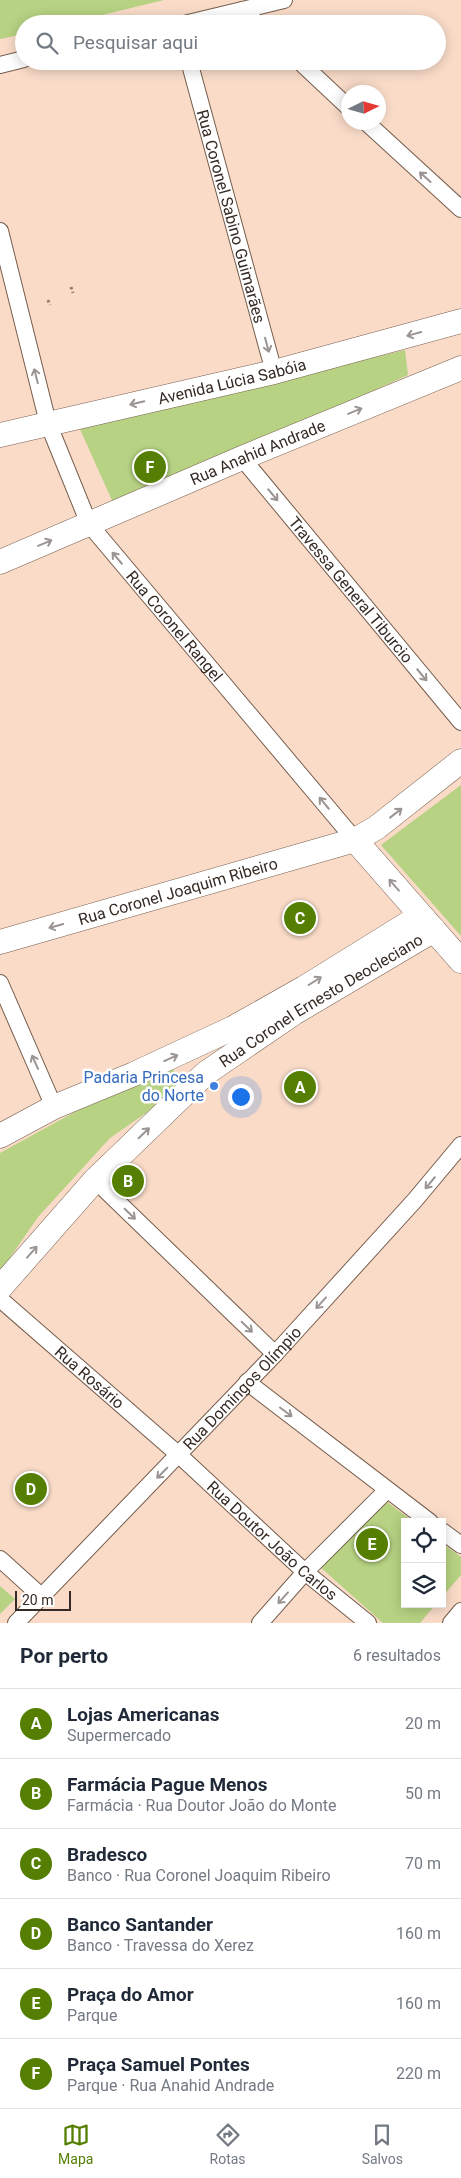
<!DOCTYPE html>
<html lang="pt">
<meta charset="utf-8">
<style>
:root{--surface:#fff;--page:#f6f6f7;--text:#1f2937;--muted:#747a83;--line:#e0e1e3;--accent:#547f02}
body{margin:0;font-family:Roboto,sans-serif;background:var(--page);color:var(--text)}
.controls{position:absolute;right:15px;bottom:15px;display:grid;overflow:hidden;border-radius:0px;box-shadow:0 2px 12px #0003}
.controls button{width:45px;height:45px;display:grid;place-items:center;padding:0;border:0;border-bottom:1px solid var(--line);background:var(--surface);color:var(--text);font:25px sans-serif}
.compass{position:absolute;left:341px;top:85px;width:45px;height:45px;border-radius:50%;background:var(--surface);box-shadow:0 2px 12px #0003;rotate:85deg}
.scale{position:absolute;left:15px;bottom:12px;width:56px;box-sizing:border-box;padding-left:5px;border:2px solid #362b24;border-top:0;font-size:14px;line-height:18px;white-space:nowrap;color:#362b24;-webkit-text-stroke:4px #fff;paint-order:stroke}
.you{position:absolute;left:240px;top:1096px;width:18px;height:18px;margin:-12px;border:4px solid #fff;border-radius:50%;background:#1a73e8;box-shadow:0 0 0 8px #1a73e833}
.badge{display:grid;place-items:center;width:32px;height:32px;border-radius:50%;background:var(--accent);color:#fff;font-size:16px;font-weight:700}
.pin{position:absolute;translate:-50% -50%;border:2px solid #fff;box-shadow:0 1px 5px #0006}
.list{margin:0;padding:0;list-style:none}
h2{display:flex;justify-content:space-between;align-items:center;height:65px;margin:0;padding:0 20px;font-size:21px}
h2 small{font-size:16px;font-weight:400;color:var(--muted)}
.list li{display:grid;grid-template-columns:32px 1fr auto;gap:15px;align-items:center;box-sizing:border-box;height:70px;padding:0 20px;border-top:1px solid var(--line)}
.list b{display:block;font-size:19px;white-space:nowrap}
.list p{margin:0;font-size:16px;white-space:nowrap;color:var(--muted)}
.list em{font-size:16px;font-style:normal;color:var(--muted)}
.icon{flex:none;width:28px;height:28px;fill:none;stroke:currentColor;stroke-width:2;stroke-linecap:round;stroke-linejoin:round}
.map{position:relative;flex:none;width:461px;height:1623px;overflow:hidden}
.search{position:absolute;background:var(--surface);box-shadow:0 2px 12px #0003;left:15px;right:15px;top:15px;height:55px;display:flex;align-items:center;gap:12px;box-sizing:border-box;padding:0 18px;border-radius:28px;color:var(--muted);font-size:19px}
.sheet{height:485px;background:var(--surface)}
nav{display:flex;justify-content:space-around;align-items:center;box-sizing:border-box;height:70px;border-top:1px solid var(--line);background:var(--surface);font-size:14px;color:var(--muted)}
nav a{display:grid;justify-items:center;gap:2px}
nav .on{color:var(--accent)}
.map>svg:first-child{display:block}
</style>
<div class="map">
<svg width="461" height="1623" viewBox="0 0 461 1623">
<rect width="100%" height="100%" fill="#f9dbc8"/>
<g fill="#b6d282">
<path d="M 0,0 L 164,0 L 65,24 L 24,24 L 24,34 L 0,39 Z"/>
<path d="M 405,350 L 408,375 L 115,507 L 79,427 Z"/>
<path d="M 461,785 L 461,936 L 381,845 Z"/>
<path d="M 171,1068 L 183,1079 L 146,1113 L 110,1138 L 38,1217 L 0,1272 L 0,1153 L 102,1097 Z"/>
<path d="M 382,1498 L 414,1522 L 405,1522 L 405,1604 L 436,1604 L 420,1623 L 383,1623 L 319,1566 Z"/>
<path d="M 442,1543 L 461,1557 L 461,1575 L 442,1597 Z"/>
<path d="M 0,1586 L 15,1599 L 0,1614 Z"/>
</g>
<g fill="none" stroke-linecap="round" stroke-linejoin="round">
<g stroke="#765d4c" stroke-width="18">
<g id="street">
<path d="M 243,10 L 258,24"/>
<path d="M 184,24 L 284,0"/>
<path id="s1" d="M 189,61 L 274,372"/>
<path d="M 299,61 L 348,107"/>
<path d="M 0,65 L 24,59"/>
<path d="M 366,122 L 461,209"/>
<path id="s2" d="M 0,231 L 48,423 L 89,524 L 355,840"/>
<path id="s3" d="M 242,458 L 461,722"/>
<path d="M 0,983 L 54,1107"/>
<path d="M 95,1180 L 275,1354"/>
<path id="s4" d="M 0,1299 L 179,1455 L 305,1572 L 368,1623"/>
<path d="M 247,1382 L 430,1522"/>
<path d="M 442,1531 L 461,1545"/>
<path d="M 0,1559 L 41,1596"/>
<path id="s5" d="M 16,1623 L 275,1354 L 415,1200 L 461,1145"/>
<path d="M 260,1623 L 305,1572 L 387,1490"/>
<path d="M 451,1623 L 461,1611"/>
</g>
</g>
<g stroke="#765d4c" stroke-width="25">
<g id="secondary">
<path id="s6" d="M 0,435 L 274,372 L 461,321"/>
<path id="s7" d="M 0,562 L 242,458 L 461,368"/>
<path d="M 355,840 L 461,961"/>
<path id="s8" d="M 0,942 L 355,840 L 376,828 L 461,761"/>
<path d="M 0,1136 L 54,1107 L 134,1074 L 233,1028 L 304,988 L 420,916"/>
<path id="s9" d="M 0,1288 L 95,1180 L 206,1073 L 294,1013 L 434,930"/>
</g>
</g>
<g stroke="#937f72" stroke-width="3" stroke-dasharray="2.5 2.5" stroke-linecap="butt">
<path d="M 71,287 L 73,293"/>
<path d="M 48,300 L 50,305"/>
</g>
<use href="#street" stroke="#fff" stroke-width="16"/>
<use href="#secondary" stroke="#fff" stroke-width="24"/>
</g>
<defs><path id="oneway-shaft" d="M-6 0H5M1.5-3L5.5 0L1.5 3" fill="none" stroke-width="1.6" stroke-linecap="round" stroke-linejoin="round" transform="scale(1.25)"/></defs>
<g stroke="#9a9592">
<use href="#oneway-shaft" transform="translate(425 177) rotate(-138)"/>
<use href="#oneway-shaft" transform="translate(414 334) rotate(165)"/>
<use href="#oneway-shaft" transform="translate(267 345) rotate(75)"/>
<use href="#oneway-shaft" transform="translate(36 376) rotate(-104)"/>
<use href="#oneway-shaft" transform="translate(137 403) rotate(167)"/>
<use href="#oneway-shaft" transform="translate(355 411) rotate(-22)"/>
<use href="#oneway-shaft" transform="translate(273 495) rotate(50)"/>
<use href="#oneway-shaft" transform="translate(45 543) rotate(-23)"/>
<use href="#oneway-shaft" transform="translate(117 558) rotate(-130)"/>
<use href="#oneway-shaft" transform="translate(422 675) rotate(50)"/>
<use href="#oneway-shaft" transform="translate(324 803) rotate(-130)"/>
<use href="#oneway-shaft" transform="translate(396 813) rotate(-38)"/>
<use href="#oneway-shaft" transform="translate(394 885) rotate(-131)"/>
<use href="#oneway-shaft" transform="translate(56 926) rotate(164)"/>
<use href="#oneway-shaft" transform="translate(315 981) rotate(-32)"/>
<use href="#oneway-shaft" transform="translate(171 1058) rotate(-24)"/>
<use href="#oneway-shaft" transform="translate(35 1062) rotate(-114)"/>
<use href="#oneway-shaft" transform="translate(144 1133) rotate(-44)"/>
<use href="#oneway-shaft" transform="translate(430 1183) rotate(130)"/>
<use href="#oneway-shaft" transform="translate(130 1214) rotate(44)"/>
<use href="#oneway-shaft" transform="translate(32 1252) rotate(-49)"/>
<use href="#oneway-shaft" transform="translate(321 1303) rotate(132)"/>
<use href="#oneway-shaft" transform="translate(247 1327) rotate(44)"/>
<use href="#oneway-shaft" transform="translate(286 1412) rotate(37)"/>
<use href="#oneway-shaft" transform="translate(162 1473) rotate(135)"/>
<use href="#oneway-shaft" transform="translate(283 1598) rotate(132)"/>
</g>
<circle fill="#3f7fe0" stroke="#fff" stroke-width="2" cx="214" cy="1086" r="5"/>
<g text-anchor="middle" dominant-baseline="central" stroke-width="5" stroke-linejoin="round" paint-order="stroke">
<g font-size="16" fill="#362b24" stroke="#fff">
<text stroke="none"><textPath href="#s1" startOffset="161">Rua Coronel Sabino Guimarães</textPath></text>
<text stroke="none"><textPath href="#s6" startOffset="238">Avenida Lúcia Sabóia</textPath></text>
<text stroke="none"><textPath href="#s7" startOffset="280">Rua Anahid Andrade</textPath></text>
<text stroke="none"><textPath href="#s3" startOffset="171">Travessa General Tiburcio</textPath></text>
<text stroke="none"><textPath href="#s2" startOffset="440">Rua Coronel Rangel</textPath></text>
<text stroke="none"><textPath href="#s8" startOffset="185">Rua Coronel Joaquim Ribeiro</textPath></text>
<text stroke="none"><textPath href="#s9" startOffset="434">Rua Coronel Ernesto Deocleciano</textPath></text>
<text stroke="none"><textPath href="#s4" startOffset="119">Rua Rosário</textPath></text>
<text stroke="none"><textPath href="#s5" startOffset="326">Rua Domingos Olímpio</textPath></text>
<text stroke="none"><textPath href="#s4" startOffset="364">Rua Doutor João Carlos</textPath></text>
</g>
<g font-size="16" fill="#366cbe" stroke="#fff" text-anchor="end">
<text x="204" y="1077">Padaria Princesa<tspan x="204" dy="18">do Norte</tspan></text>
</g>
</g>
</svg>
<div class="controls">
<button><svg class="icon" aria-label="locate" viewBox="0 0 24 24"><circle cx="12" cy="12" r="6"/><path d="M12 2v4M12 18v4M2 12h4M18 12h4"/></svg></button>
<button><svg class="icon" aria-label="layers" viewBox="0 0 24 24"><path d="M12 4l9 5-9 5-9-5zM3 14l9 5 9-5"/></svg></button>
</div>
<svg class="compass" viewBox="-18 -18 36 36"><path d="M0-13l5 13h-10z" fill="#e53935"/><path d="M0 13l5-13h-10z" fill="#747a83"/></svg>
<div class="scale">20 m</div>
<div class="you"></div>
<div class="pin badge" style="left:300px;top:1087px">A</div>
<div class="pin badge" style="left:128px;top:1181px">B</div>
<div class="pin badge" style="left:300px;top:918px">C</div>
<div class="pin badge" style="left:31px;top:1489px">D</div>
<div class="pin badge" style="left:372px;top:1544px">E</div>
<div class="pin badge" style="left:150px;top:467px">F</div>
<div class="search"><svg class="icon" aria-label="search" viewBox="0 0 24 24"><circle cx="10" cy="10" r="6"/><path d="M15 15l6 6"/></svg>Pesquisar aqui</div>
</div>
<section class="sheet">
<h2>Por perto<small>6 resultados</small></h2>
<ul class="list">
<li><span class="badge">A</span><div><b>Lojas Americanas</b><p>Supermercado</p></div><em>20 m</em></li>
<li><span class="badge">B</span><div><b>Farmácia Pague Menos</b><p>Farmácia · Rua Doutor João do Monte</p></div><em>50 m</em></li>
<li><span class="badge">C</span><div><b>Bradesco</b><p>Banco · Rua Coronel Joaquim Ribeiro</p></div><em>70 m</em></li>
<li><span class="badge">D</span><div><b>Banco Santander</b><p>Banco · Travessa do Xerez</p></div><em>160 m</em></li>
<li><span class="badge">E</span><div><b>Praça do Amor</b><p>Parque</p></div><em>160 m</em></li>
<li><span class="badge">F</span><div><b>Praça Samuel Pontes</b><p>Parque · Rua Anahid Andrade</p></div><em>220 m</em></li>
</ul>
</section>
<nav>
<a class="on"><svg class="icon" aria-label="map" viewBox="0 0 24 24"><path d="M3 6l6-2 6 2 6-2v14l-6 2-6-2-6 2zM9 4v14M15 6v14"/></svg>Mapa</a>
<a><svg class="icon" aria-label="directions" viewBox="0 0 24 24"><path d="M12 3l9 9-9 9-9-9zM9 14v-3h6M13 9l2 2-2 2"/></svg>Rotas</a>
<a><svg class="icon" aria-label="saved" viewBox="0 0 24 24"><path d="M7 4h10v16l-5-4-5 4z"/></svg>Salvos</a>
</nav>
